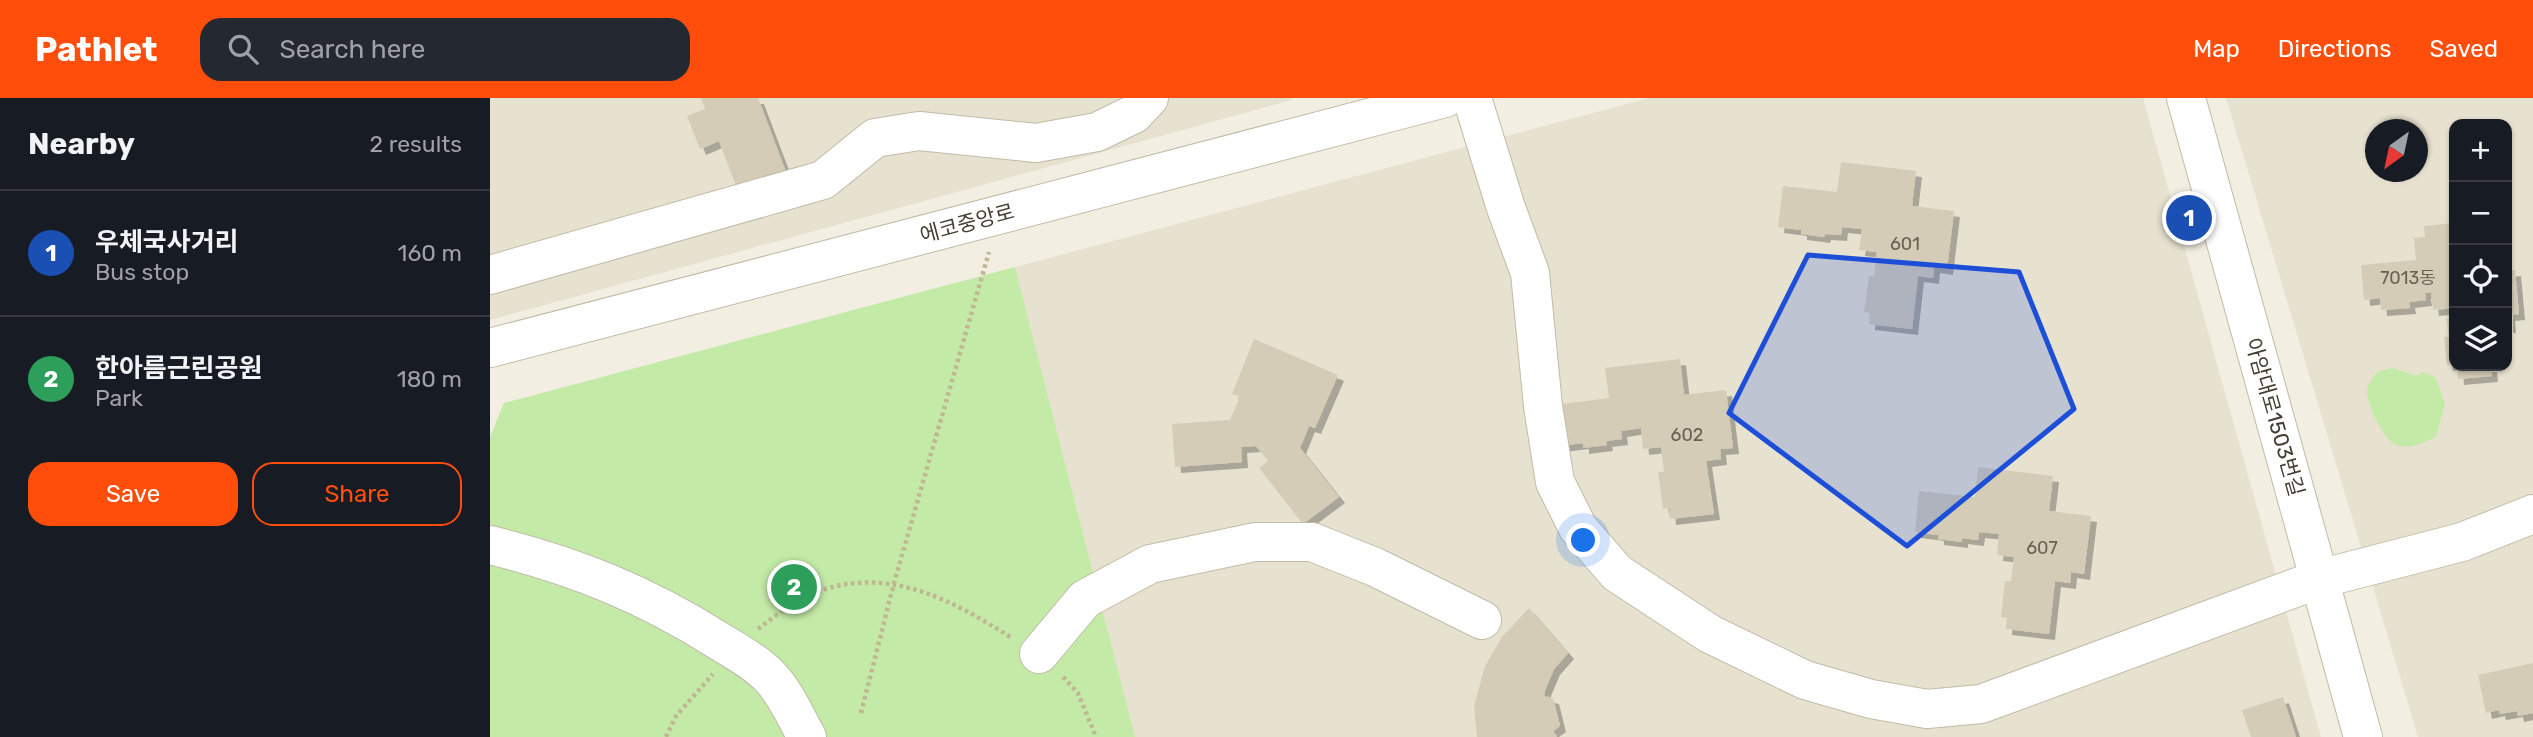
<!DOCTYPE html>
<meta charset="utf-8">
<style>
:root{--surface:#171b24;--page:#242831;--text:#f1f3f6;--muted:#9ea1a6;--line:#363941;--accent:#ff4e0c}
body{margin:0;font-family:Rubik,"Noto Sans KR",sans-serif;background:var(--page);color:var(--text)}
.controls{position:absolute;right:21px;top:21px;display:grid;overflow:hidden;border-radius:14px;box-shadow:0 2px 5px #0004}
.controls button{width:63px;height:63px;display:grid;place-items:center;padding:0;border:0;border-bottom:2px solid var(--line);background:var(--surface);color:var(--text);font:35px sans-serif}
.compass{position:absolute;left:1875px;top:21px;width:63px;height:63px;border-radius:50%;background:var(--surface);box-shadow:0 2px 5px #0004;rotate:213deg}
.you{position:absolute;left:1094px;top:443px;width:24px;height:24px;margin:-18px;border:5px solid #fff;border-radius:50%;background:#1a73e8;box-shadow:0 0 0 10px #1a73e833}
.badge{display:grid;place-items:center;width:46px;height:46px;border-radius:50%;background:var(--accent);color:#fff;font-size:23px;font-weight:700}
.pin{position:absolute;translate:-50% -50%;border:4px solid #fff;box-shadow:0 2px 7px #0006}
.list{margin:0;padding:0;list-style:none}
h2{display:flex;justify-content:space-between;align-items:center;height:91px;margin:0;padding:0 28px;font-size:30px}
h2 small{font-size:23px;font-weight:400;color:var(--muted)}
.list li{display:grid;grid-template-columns:46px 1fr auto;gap:21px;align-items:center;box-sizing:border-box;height:126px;padding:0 28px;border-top:2px solid var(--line)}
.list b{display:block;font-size:26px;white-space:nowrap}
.list p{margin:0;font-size:23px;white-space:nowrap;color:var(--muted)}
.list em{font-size:23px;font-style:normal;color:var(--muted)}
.actions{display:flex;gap:14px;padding:21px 28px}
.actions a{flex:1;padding:16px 0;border:2px solid var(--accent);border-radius:21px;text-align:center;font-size:24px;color:var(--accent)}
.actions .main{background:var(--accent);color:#fff}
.icon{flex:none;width:38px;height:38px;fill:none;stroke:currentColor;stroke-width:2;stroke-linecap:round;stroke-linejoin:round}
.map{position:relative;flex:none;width:2043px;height:639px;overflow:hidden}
header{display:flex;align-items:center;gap:42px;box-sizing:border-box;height:98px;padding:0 35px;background:var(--accent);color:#fff}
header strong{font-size:33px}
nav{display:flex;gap:38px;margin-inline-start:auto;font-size:24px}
.search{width:490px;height:63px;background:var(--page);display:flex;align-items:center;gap:18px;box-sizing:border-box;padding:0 24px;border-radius:21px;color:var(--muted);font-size:26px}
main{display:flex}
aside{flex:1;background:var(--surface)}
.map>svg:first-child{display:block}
</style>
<header>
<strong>Pathlet</strong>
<div class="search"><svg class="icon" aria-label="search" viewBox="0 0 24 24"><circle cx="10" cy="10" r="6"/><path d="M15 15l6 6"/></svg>Search here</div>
<nav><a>Map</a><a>Directions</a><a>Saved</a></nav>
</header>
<main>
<aside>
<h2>Nearby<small>2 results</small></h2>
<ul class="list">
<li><span class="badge" style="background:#1a4fb4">1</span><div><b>우체국사거리</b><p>Bus stop</p></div><em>160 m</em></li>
<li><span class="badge" style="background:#2e9e5b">2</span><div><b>한아름근린공원</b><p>Park</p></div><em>180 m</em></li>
</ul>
<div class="actions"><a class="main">Save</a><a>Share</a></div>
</aside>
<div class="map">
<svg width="2043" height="639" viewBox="0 0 2043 639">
<defs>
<filter id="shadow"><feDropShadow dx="6" dy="6" stdDeviation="0" flood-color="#0004"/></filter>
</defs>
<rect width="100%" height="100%" fill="#f2efe2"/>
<g fill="#e7e2d0" fill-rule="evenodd">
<path d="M 0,0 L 801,0 L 802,2 L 0,222 Z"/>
<path d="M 1159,0 L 1653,0 L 1831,639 L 645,639 L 525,169 Z"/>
<path d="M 1736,0 L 2043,0 L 2043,639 L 1928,639 ZM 1964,26 L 2017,26 L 2017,268 L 1964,268 ZM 1885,32 L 1927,32 L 1927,74 L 1885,74 Z"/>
</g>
<g fill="#c4eaa7">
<path d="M 525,169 L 645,639 L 0,639 L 0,339 L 14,305 Z"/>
<path d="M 1904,270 L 1926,278 L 1933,274 L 1945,279 L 1955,305 L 1946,339 C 1934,344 1922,351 1909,348 C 1895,346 1876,305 1877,292 C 1878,286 1884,278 1888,273 Z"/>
</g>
<g fill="#d4ccb7" filter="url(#shadow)">
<path d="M 211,0 L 268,0 L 296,74 L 248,93 L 229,43 L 210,51 L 197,18 L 215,11 Z"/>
<path d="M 1351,64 L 1426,73 L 1422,108 L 1464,113 L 1457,171 L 1444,169 L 1443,180 L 1428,178 L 1422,231 L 1379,226 L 1380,215 L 1374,214 L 1379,178 L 1384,178 L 1387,154 L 1369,152 L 1372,131 L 1352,129 L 1351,137 L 1335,136 L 1334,139 L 1311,136 L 1311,132 L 1288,129 L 1293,88 L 1347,94 Z"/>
<path d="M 1964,125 L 1964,210 L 1943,212 L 1941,194 L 1935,195 L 1936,202 L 1919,204 L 1920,210 L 1891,212 L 1890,200 L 1874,202 L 1871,167 L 1926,162 L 1924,140 L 1935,139 L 1934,128 Z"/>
<path d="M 2025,172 L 2029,216 L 2019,217 L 2020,229 L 2017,229 L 2017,173 Z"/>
<path d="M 1964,220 L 1964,266 L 1957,267 L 1954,239 L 1959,239 L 1957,221 Z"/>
<path d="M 764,241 L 848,277 L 825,330 L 819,328 L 810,350 L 849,399 L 813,426 L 769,370 L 778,363 L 766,348 L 751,349 L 752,364 L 685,369 L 682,326 L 740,322 L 750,299 L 742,296 Z"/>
<path d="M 1190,261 L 1194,297 L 1236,292 L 1243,350 L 1230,351 L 1231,361 L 1216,363 L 1224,416 L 1180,421 L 1179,410 L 1173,411 L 1168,374 L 1174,374 L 1171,349 L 1153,351 L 1151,330 L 1131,333 L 1132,341 L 1116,343 L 1117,347 L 1093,350 L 1093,345 L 1069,348 L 1064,307 L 1119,300 L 1115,270 Z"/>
<path d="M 1967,268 L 2001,268 L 2002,278 L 1968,281 Z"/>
<path d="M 1488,369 L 1563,378 L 1559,413 L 1601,418 L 1594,476 L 1581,474 L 1580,485 L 1565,483 L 1559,536 L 1516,531 L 1517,520 L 1511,519 L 1515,483 L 1521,483 L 1524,459 L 1507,457 L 1509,436 L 1489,434 L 1488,442 L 1472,440 L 1472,444 L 1448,441 L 1448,437 L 1425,434 L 1429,393 L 1485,399 Z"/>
<path d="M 1039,510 L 1078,555 L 1064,571 L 1055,592 L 1054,598 L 1063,600 L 1070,628 L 1063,633 L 1067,639 L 987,639 L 984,608 L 995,568 L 1012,539 Z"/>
<path d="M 2043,565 L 2043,615 L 2028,618 L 2027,613 L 2010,616 L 2009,612 L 1996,615 L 1988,577 Z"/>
<path d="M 1793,599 L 1806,639 L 1761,639 L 1752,612 Z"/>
</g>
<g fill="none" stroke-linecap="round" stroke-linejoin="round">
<g stroke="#c1bba7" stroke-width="40">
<g id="minor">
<path d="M 982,0 L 1016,110 L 1040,175 L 1053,308 L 1065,384 L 1088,430 L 1127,475 L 1220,536 L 1315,582 L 1381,601 L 1437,611 L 1491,606 L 1829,481 L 1972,444 L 2043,416"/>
<path d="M 1696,0 L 1873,639"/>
<path d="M 0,177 L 333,82 L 385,40 L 429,33 L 546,45 L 607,34 L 644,16 L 659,0"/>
<path d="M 0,250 L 955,0"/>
<path d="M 0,447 C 85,468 155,496 229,543 C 247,554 267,565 281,580 C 296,596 306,620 317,639"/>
<path d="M 549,556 L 595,501 L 660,466 L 765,444 L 822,444 L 885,469 L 992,522"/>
</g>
</g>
<g stroke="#c1b694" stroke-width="4.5" stroke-dasharray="3.5 3.5" stroke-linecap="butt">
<path d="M 268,531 C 288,516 308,499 332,492 C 403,469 463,503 522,540"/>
<path d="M 573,579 L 588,595 L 606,639"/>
<path d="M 371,615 L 404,485 L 499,154"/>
<path d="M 176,639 L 186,618 L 223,576"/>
</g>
<use href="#minor" stroke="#fff" stroke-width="38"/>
</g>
<path fill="#1d4ed8" fill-opacity="0.2" stroke="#1d4ed8" stroke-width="5" stroke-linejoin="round" d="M 1318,157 L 1529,174 L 1584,311 L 1417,448 L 1239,315 Z"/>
<g text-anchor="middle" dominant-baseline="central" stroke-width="7" stroke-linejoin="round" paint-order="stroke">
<g font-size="18" fill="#686253">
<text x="1415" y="146">601</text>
<text x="1918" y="180">7013동</text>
<text x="1197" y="337">602</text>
<text x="1552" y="450">607</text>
</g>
<g font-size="21" fill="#443f32" stroke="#fff">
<text transform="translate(477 125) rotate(-15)">에코중앙로</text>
<text transform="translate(1785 319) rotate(74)">아암대로1503번길</text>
</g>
</g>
</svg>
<div class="controls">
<button>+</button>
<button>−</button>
<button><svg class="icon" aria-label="locate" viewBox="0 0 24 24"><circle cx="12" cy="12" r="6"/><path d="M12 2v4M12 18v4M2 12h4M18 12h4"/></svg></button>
<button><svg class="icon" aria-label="layers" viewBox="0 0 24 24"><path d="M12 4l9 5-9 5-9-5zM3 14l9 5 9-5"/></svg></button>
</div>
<svg class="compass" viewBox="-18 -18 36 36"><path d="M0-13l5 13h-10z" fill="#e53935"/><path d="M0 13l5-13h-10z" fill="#9ea1a6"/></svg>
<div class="you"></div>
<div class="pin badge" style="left:1699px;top:120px;background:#1a4fb4">1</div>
<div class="pin badge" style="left:304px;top:489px;background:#2e9e5b">2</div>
</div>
</main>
